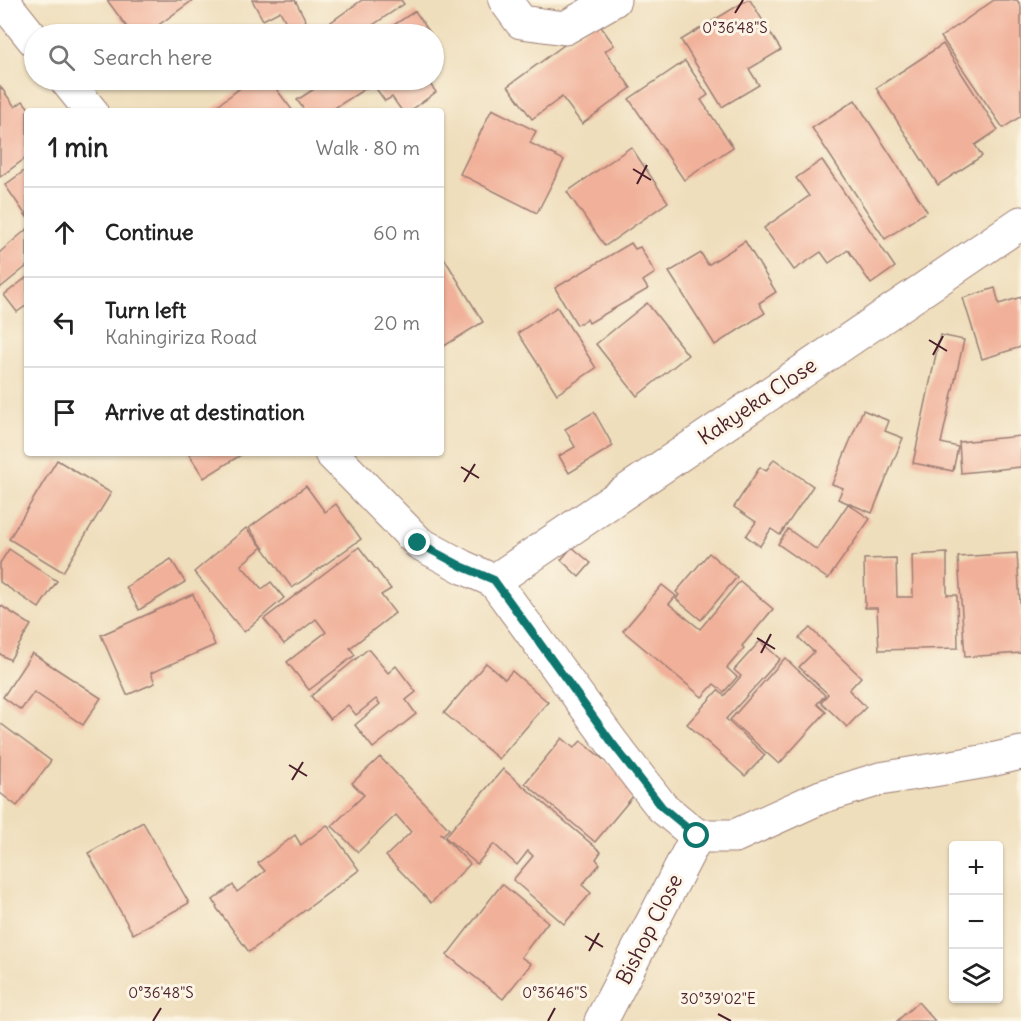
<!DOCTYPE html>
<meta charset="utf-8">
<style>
:root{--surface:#fff;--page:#f2f2f2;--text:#222;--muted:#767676;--line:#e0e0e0}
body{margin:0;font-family:Delius,sans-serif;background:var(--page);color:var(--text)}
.controls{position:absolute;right:18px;bottom:18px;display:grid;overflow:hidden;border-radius:6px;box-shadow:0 2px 4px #0004}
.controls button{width:54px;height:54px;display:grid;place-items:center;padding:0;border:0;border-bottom:2px solid var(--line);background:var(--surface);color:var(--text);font:30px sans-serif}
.stop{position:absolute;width:18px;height:18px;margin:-14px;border:4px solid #0f766e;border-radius:50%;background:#fff}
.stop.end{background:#0f766e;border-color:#fff;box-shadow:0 2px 6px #0008}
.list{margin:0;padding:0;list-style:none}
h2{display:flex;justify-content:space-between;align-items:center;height:78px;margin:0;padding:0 24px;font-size:26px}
h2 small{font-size:20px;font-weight:400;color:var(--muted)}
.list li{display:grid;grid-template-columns:39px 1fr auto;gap:18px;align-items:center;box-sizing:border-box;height:90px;padding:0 24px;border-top:2px solid var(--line)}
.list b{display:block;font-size:22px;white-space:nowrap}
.list p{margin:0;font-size:20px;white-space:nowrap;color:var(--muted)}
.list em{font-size:20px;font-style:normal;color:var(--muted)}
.icon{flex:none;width:33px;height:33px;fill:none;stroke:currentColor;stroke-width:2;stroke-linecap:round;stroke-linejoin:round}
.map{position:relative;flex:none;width:1021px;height:1021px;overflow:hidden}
.search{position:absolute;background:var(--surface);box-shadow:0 2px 4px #0004;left:24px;top:24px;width:420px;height:66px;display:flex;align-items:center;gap:15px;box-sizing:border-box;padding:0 21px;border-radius:33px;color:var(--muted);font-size:22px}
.panel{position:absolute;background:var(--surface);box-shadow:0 2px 4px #0004;left:24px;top:108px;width:420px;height:348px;border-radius:6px}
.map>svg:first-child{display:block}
</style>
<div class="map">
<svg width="1021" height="1021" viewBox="0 0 1021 1021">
<rect width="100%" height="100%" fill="#fcf5e5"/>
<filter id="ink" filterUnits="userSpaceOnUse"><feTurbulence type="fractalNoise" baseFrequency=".0167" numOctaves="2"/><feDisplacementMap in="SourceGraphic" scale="12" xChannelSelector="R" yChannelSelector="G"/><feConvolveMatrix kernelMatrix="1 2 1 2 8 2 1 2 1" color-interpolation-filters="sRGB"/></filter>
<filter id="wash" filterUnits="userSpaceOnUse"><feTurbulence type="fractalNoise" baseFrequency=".008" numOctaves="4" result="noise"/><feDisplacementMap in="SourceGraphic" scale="24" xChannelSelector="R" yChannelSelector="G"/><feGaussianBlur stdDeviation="1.35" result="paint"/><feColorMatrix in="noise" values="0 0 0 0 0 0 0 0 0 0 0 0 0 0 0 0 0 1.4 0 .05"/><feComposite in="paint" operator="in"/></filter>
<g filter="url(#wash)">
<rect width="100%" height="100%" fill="#efdebc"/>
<g id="blocks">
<g fill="#f1b099">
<path d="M 107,0 L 193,0 L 146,34 L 132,34 Z"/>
<path d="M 252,0 L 295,0 L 306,21 L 290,30 L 280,11 L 263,20 Z"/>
<path d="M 362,0 L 401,0 L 404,4 L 370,27 L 375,34 L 339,34 L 331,22 Z"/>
<path d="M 747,0 L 750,0 L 781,50 L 749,69 L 759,85 L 722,107 L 681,40 Z"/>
<path d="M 994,0 L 1017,0 L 1021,6 L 1021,116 L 1003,128 L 941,37 Z"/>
<path d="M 415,11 L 431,34 L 380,34 Z"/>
<path d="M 597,21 L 614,45 L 605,51 L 631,88 L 582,124 L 562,97 L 532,119 L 508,86 Z"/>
<path d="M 943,44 L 998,130 L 975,145 L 982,156 L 938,185 L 876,88 Z"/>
<path d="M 685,61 L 708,95 L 701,100 L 733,147 L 684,180 L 629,99 Z"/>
<path d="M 251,80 L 279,80 L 283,85 L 277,90 L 293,111 L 210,111 Z"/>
<path d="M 328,80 L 363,80 L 368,87 L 330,111 L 305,111 L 297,100 Z"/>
<path d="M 377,80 L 427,80 L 436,92 L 410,111 L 402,111 L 392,97 L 385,101 L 372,83 Z"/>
<path d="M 0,86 L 15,107 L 23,101 L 31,111 L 27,111 L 27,157 L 0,177 Z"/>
<path d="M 855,100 L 927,211 L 885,239 L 812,128 Z"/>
<path d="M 492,109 L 536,131 L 530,143 L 564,160 L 537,213 L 460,174 Z"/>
<path d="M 631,147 L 668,202 L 605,246 L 567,192 Z"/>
<path d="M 822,160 L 895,267 L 871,284 L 848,250 L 829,263 L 821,252 L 794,270 L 764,228 L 809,196 L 796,178 Z"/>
<path d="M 27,169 L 27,217 L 5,185 Z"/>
<path d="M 27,229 L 27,266 L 0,288 L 0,252 Z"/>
<path d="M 745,241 L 776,292 L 759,303 L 765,313 L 715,345 L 669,272 L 701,253 L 708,265 Z"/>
<path d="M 631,243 L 635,249 L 640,247 L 655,273 L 643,281 L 648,289 L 589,323 L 587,319 L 577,325 L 555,288 Z"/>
<path d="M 441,253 L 483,322 L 441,348 Z"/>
<path d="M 27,277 L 27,305 L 17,312 L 4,295 Z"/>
<path d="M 995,288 L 999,304 L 1021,297 L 1021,347 L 982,359 L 963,298 Z"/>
<path d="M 647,303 L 688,355 L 637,396 L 596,344 Z"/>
<path d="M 557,307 L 596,368 L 557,394 L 518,333 Z"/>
<path d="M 940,335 L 964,340 L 941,443 L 958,447 L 953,471 L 913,463 Z"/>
<path d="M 863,410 L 889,421 L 885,431 L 903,438 L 872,513 L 838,499 L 843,488 L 832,484 Z"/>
<path d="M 594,412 L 613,446 L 569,473 L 559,456 L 575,447 L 565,429 Z"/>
<path d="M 1021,436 L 1021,467 L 961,473 L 959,442 Z"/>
<path d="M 188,453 L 244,453 L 204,478 Z"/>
<path d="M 774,459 L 813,486 L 780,535 L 771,529 L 760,546 L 746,536 L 756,522 L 734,507 L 760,467 L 766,471 Z"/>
<path d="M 57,460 L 111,493 L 63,572 L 9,539 Z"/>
<path d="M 306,486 L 325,512 L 336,504 L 361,539 L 292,588 L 249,528 Z"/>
<path d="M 848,504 L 870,519 L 828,579 L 778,544 L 788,529 L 817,550 Z"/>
<path d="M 246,528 L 262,547 L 241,565 L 262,589 L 271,582 L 284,598 L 244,632 L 194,572 Z"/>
<path d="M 359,547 L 391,589 L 381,595 L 395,613 L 350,648 L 355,655 L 309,690 L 287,662 L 326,632 L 316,619 L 284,644 L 264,619 Z"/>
<path d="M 572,547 L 591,563 L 579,577 L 561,560 Z"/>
<path d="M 9,549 L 57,581 L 39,608 L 0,582 L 0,563 Z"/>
<path d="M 709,553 L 737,577 L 701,620 L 676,599 L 679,595 L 676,592 Z"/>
<path d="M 947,553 L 947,595 L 957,595 L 958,648 L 879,650 L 877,608 L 865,608 L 864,559 L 896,558 L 897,597 L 913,597 L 912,555 Z"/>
<path d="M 1017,553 L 1021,619 L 1021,653 L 965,657 L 958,557 Z"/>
<path d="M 171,559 L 185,582 L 139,610 L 126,587 Z"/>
<path d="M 740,581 L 773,609 L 742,646 L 744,648 L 727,668 L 737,677 L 724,692 L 714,684 L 702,697 L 623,631 L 662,585 L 676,596 L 669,604 L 700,629 Z"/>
<path d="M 193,594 L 215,645 L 151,673 L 155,683 L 127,695 L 101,635 Z"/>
<path d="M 0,605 L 31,625 L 10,660 L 0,654 Z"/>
<path d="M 810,628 L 861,677 L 849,690 L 866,707 L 847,727 L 821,702 L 828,694 L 799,667 L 814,652 L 799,638 Z"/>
<path d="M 760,641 L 780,659 L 726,719 L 765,755 L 745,776 L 687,724 L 718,690 L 724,696 L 741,676 L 734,670 Z"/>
<path d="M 368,649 L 388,673 L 396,666 L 416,692 L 406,700 L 416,714 L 373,748 L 355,725 L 380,704 L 376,699 L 356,715 L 348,705 L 330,719 L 311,696 Z"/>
<path d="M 32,653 L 101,698 L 83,725 L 34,692 L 21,710 L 3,697 Z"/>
<path d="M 785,658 L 825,695 L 817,704 L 826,712 L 779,764 L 730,720 Z"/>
<path d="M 486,663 L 505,679 L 512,671 L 548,702 L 499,759 L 444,713 Z"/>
<path d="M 0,723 L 51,761 L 17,806 L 0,793 Z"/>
<path d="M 562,738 L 574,748 L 581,741 L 639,789 L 595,842 L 525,783 Z"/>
<path d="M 380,757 L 449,829 L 443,835 L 440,833 L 470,864 L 431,903 L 386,856 L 411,832 L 396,815 L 358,852 L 332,826 L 364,795 L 352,783 Z"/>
<path d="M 503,769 L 601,852 L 596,859 L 600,864 L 582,885 L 591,893 L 564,924 L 513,880 L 533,856 L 528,851 L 517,865 L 494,844 L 477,864 L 445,837 Z"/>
<path d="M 143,822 L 189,903 L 133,934 L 88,853 Z"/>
<path d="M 327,825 L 359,870 L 249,952 L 216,907 L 217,906 L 213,900 L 233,885 L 237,892 L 265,871 L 258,863 L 295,835 L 301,845 Z"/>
<path d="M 502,884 L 548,922 L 521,957 L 531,964 L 503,999 L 447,955 Z"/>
<path d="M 918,1002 L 935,1021 L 897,1021 Z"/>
</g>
</g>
</g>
<g filter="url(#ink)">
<use href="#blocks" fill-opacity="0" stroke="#9c7e74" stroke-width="1.5"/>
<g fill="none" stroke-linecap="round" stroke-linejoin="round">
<g stroke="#9c7e74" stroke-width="35">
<g id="minor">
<path d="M 2,0 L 34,40"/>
<path d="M 505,0 L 521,22 L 565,28 L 614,0"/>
<path d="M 66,80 L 91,111"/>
<path d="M 331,453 L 419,543 L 463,567 L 494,581"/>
<path d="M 494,581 L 1021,223"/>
<path d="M 494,581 L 613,744 L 662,807 L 697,836"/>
<path d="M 697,836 L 735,836 L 821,797 L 880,779 L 987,761 L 1021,753"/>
<path d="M 601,1021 L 697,836"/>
</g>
</g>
<use href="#minor" stroke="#fff" stroke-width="33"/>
</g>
</g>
<g fill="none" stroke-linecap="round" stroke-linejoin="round" filter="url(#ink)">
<path stroke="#0f766e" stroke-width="8" d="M 418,543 L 463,567 L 494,580 L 613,744 L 662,807 L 697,836"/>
</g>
<path fill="none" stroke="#4a1f2b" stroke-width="2" d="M 735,13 L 743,0M 633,169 L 651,180M 637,184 L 647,165M 929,340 L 947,351M 933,355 L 943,336M 461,467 L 479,478M 464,482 L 475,464M 757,638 L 775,649M 761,653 L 771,634M 289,765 L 307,776M 292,780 L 303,762M 585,936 L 603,947M 589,951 L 599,933M 718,1014 L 731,1021M 153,1021 L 161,1008M 548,1021 L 555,1008"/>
<g text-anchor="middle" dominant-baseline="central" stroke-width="6" stroke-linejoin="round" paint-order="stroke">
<g font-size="21" fill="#4a1f2b" stroke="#fcf5e5">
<text transform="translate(757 401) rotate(-34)">Kakyeka Close</text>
<text transform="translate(649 929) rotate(-63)">Bishop Close</text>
</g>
</g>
<g font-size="15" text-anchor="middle" fill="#4a1f2b" stroke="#fcf5e5" stroke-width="6" stroke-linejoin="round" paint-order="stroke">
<text x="735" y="33">0°36'48"S</text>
<text x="161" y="998">0°36'48"S</text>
<text x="555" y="998">0°36'46"S</text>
<text x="718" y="1004">30°39'02"E</text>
</g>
</svg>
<div class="controls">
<button>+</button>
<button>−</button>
<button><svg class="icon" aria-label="layers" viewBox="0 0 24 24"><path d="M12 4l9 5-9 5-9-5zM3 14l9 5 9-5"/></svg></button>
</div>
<div class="stop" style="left:697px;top:836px"></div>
<div class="stop end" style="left:418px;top:543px"></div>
<div class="search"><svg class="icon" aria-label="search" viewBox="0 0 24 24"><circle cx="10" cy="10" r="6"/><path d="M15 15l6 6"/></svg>Search here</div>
<section class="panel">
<h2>1 min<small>Walk · 80 m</small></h2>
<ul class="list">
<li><svg class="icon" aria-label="ahead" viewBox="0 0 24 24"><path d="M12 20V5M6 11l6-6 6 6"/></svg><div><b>Continue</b></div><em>60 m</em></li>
<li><svg class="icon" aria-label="left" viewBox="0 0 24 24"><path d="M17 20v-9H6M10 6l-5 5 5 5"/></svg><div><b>Turn left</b><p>Kahingiriza Road</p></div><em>20 m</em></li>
<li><svg class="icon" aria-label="arrive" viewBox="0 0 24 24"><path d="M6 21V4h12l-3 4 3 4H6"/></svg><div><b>Arrive at destination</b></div></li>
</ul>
</section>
</div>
